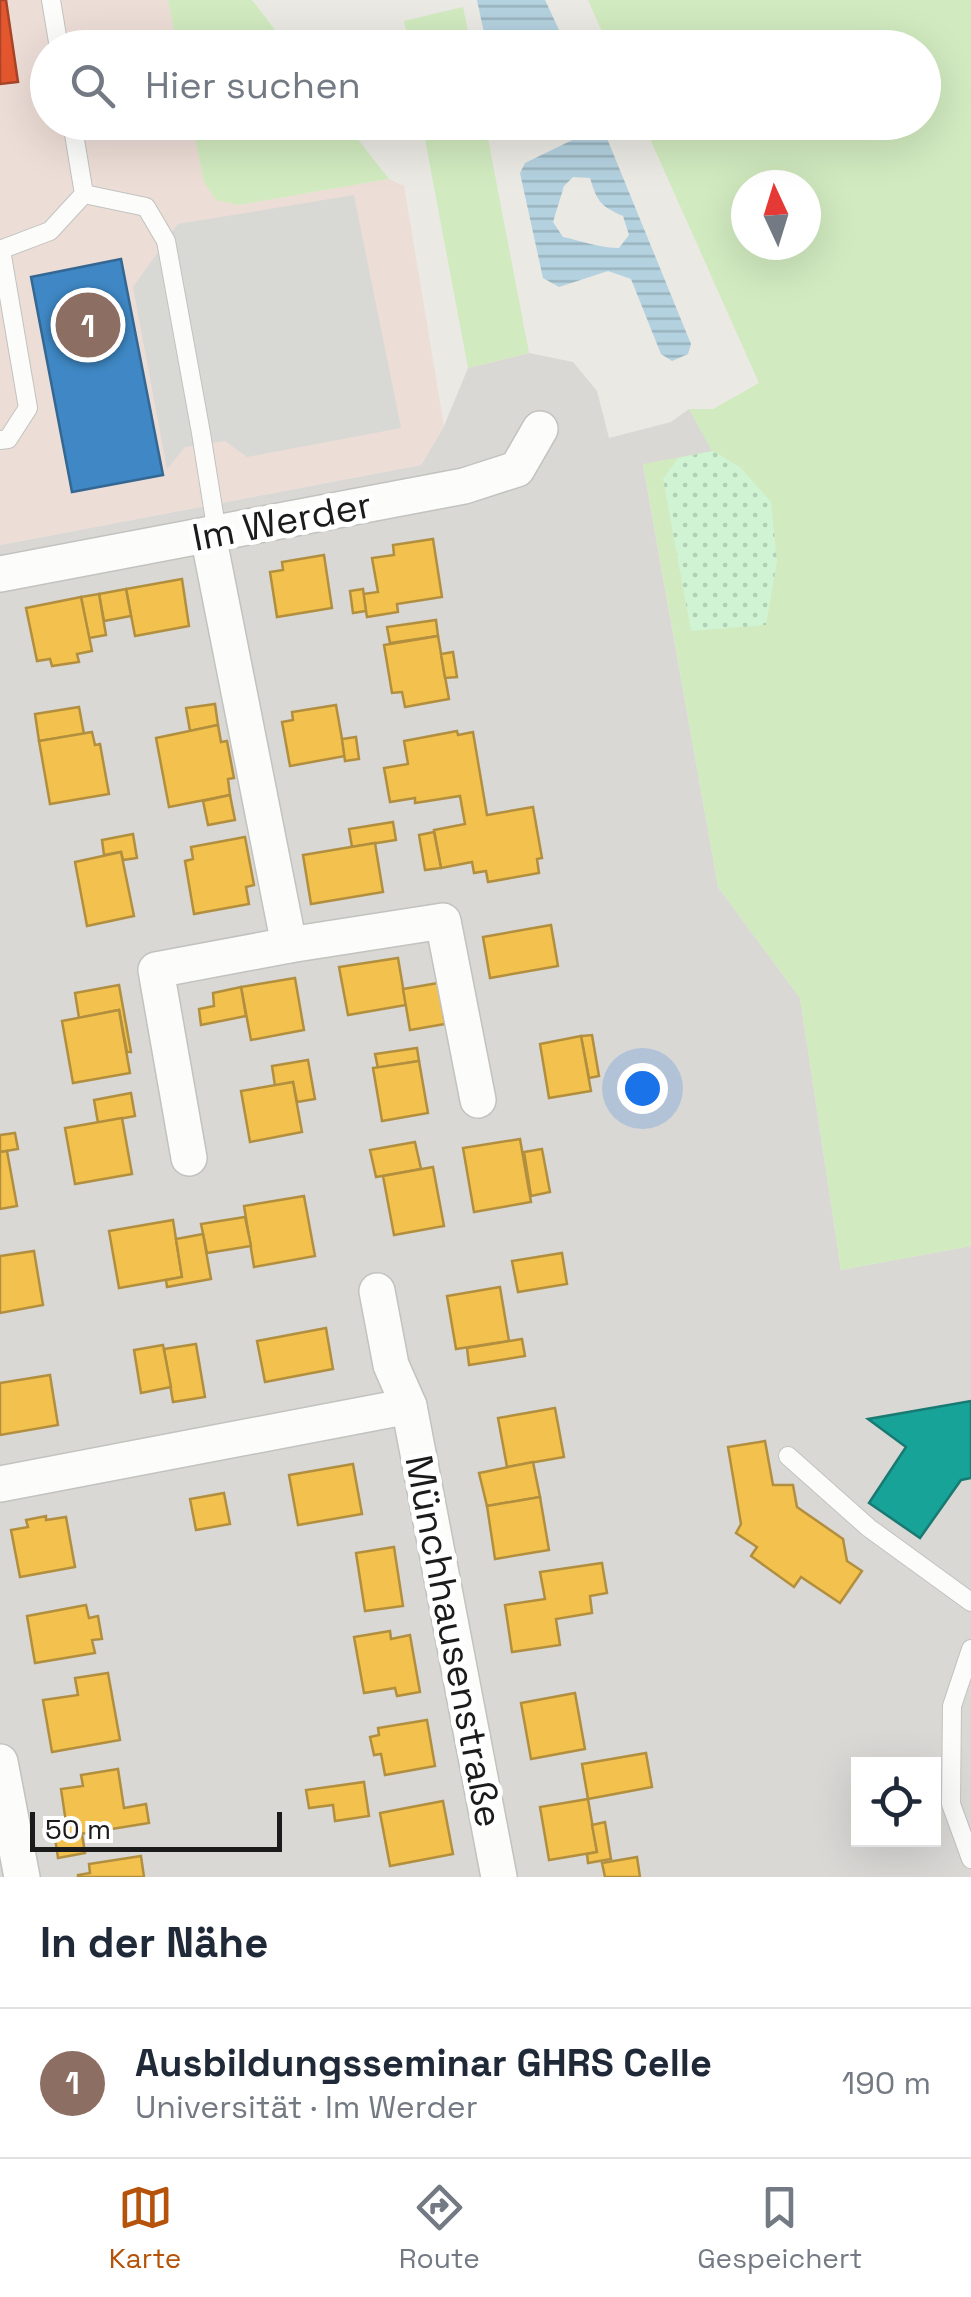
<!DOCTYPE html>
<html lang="de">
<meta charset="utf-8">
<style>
:root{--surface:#fff;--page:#f2f2f3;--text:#1f2937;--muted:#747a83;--line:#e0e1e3;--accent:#b45309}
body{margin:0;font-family:"Space Grotesk",sans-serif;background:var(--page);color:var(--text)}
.controls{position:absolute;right:30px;bottom:30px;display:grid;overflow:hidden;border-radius:0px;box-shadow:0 10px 40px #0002}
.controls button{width:90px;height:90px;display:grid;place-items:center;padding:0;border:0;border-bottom:2px solid var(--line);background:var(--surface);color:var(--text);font:50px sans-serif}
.compass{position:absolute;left:731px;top:170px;width:90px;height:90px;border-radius:50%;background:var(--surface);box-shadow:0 10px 40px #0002;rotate:356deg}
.scale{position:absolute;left:30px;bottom:25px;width:252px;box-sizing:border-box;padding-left:10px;border:5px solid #1b1b1b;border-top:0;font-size:28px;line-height:35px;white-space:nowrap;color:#1b1b1b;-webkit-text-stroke:8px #fff;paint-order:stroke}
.you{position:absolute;left:642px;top:1088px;width:35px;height:35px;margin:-25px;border:8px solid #fff;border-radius:50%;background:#1a73e8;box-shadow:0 0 0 15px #1a73e833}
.badge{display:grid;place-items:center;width:65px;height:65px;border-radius:50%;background:var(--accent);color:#fff;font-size:32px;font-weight:700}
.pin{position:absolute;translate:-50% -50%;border:5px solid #fff;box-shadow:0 2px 10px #0006}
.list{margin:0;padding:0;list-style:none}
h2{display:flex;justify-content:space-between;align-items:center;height:130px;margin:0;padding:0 40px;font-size:42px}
h2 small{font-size:32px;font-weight:400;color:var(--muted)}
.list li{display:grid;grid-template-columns:65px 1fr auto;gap:30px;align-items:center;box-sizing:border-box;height:150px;padding:0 40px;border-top:2px solid var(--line)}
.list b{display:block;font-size:38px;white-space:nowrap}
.list p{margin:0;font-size:32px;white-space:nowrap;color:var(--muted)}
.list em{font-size:32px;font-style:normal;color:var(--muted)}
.icon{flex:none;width:55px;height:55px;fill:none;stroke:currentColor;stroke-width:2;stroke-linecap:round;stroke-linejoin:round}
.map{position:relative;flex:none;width:971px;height:1877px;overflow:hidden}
.search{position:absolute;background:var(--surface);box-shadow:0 10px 40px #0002;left:30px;right:30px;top:30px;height:110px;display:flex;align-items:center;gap:25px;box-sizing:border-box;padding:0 35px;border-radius:55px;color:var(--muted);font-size:38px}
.sheet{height:280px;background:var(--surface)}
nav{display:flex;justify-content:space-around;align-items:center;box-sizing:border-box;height:140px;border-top:2px solid var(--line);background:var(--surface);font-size:28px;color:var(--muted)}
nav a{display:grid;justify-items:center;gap:5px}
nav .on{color:var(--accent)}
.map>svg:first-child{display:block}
</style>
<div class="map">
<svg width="971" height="1877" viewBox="0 0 971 1877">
<defs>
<pattern id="park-dots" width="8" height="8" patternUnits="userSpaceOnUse" patternTransform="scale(2.5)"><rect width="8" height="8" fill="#cff3d3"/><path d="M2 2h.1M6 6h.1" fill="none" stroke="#b1d0b5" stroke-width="1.8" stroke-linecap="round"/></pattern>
<pattern id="water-rules" width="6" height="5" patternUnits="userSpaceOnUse" patternTransform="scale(2.5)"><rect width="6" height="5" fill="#b4d1df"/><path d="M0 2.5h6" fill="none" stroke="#9ab3bf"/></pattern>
</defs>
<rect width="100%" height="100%" fill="#eae9e3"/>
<path fill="#d9d8d5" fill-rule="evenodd" d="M 529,353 L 573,362 L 597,391 L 609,438 L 671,422 L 689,409 L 713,451 L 643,465 L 718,887 L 800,998 L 841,1270 L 971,1246 L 971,1877 L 0,1877 L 0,545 L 421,465 L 444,426 L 468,368 ZM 858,1764 L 934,1764 L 934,1840 L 858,1840 Z"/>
<path fill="#edddd7" d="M 0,0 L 168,0 L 177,47 L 48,48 L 48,122 L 192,123 L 204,182 L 238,205 L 389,179 L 404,186 L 444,426 L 421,465 L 0,545 Z"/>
<g fill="#d1eabf" fill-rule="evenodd">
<path d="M 168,0 L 252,0 L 288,47 L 177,47 Z"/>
<path d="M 588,0 L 971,0 L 971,1246 L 841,1270 L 800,998 L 718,887 L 643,464 L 712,451 L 689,409 L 713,409 L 759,383 L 643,123 L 924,122 L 924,48 L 609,47 ZM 746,185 L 806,185 L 806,245 L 746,245 Z"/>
<path d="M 463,7 L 471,47 L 409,47 L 404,21 Z"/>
<path d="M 192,123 L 345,123 L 389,179 L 238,205 L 216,200 L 204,182 Z"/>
<path d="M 422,123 L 485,123 L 529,353 L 468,368 Z"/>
</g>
<path fill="url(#park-dots)" d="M 713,451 L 740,467 L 771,502 L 777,561 L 766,625 L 691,631 L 663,479 L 678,458 Z"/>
<path fill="#d8d8d5" d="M 354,195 L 401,428 L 247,457 L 225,441 L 185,447 L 167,469 L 133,287 L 178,224 Z"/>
<g fill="url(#water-rules)" fill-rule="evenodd">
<path d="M 477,0 L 545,0 L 567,47 L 487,47 Z"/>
<path d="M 593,130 L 606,136 L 691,344 L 688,354 L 672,361 L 661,354 L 631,279 L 608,271 L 559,287 L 543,278 L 520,173 L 525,163 ZM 573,177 L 590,178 C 597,201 600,206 623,216 L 629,235 L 619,248 C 599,248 582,241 563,237 L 553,222 L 564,186 Z"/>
</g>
<g fill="#f2c14e" stroke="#b28f3f" stroke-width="2.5">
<path d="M 433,539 L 442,597 L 397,604 L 398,612 L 367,617 L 363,594 L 378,592 L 372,558 L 394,555 L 393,545 Z"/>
<path d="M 324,555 L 332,608 L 277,617 L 270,572 L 283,570 L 282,562 Z"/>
<path d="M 182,579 L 189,626 L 135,636 L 126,589 Z"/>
<path d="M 126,589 L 131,616 L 104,621 L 99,594 Z"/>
<path d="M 363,589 L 366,611 L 353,613 L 350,591 Z"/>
<path d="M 99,594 L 106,635 L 89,638 L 81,597 Z"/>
<path d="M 81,597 L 92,651 L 77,654 L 79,662 L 52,666 L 50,659 L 37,661 L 26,608 Z"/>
<path d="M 436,620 L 438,636 L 390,643 L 387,627 Z"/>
<path d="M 438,636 L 449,699 L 405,707 L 402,692 L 392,693 L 384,645 Z"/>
<path d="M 453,652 L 457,677 L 445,678 L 441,654 Z"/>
<path d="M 215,704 L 218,725 L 190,731 L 186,708 Z"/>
<path d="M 336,705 L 345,756 L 290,766 L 282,722 L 293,720 L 292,712 Z"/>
<path d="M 79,707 L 84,734 L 39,741 L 35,714 Z"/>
<path d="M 218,725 L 221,742 L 227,741 L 234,778 L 228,779 L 230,795 L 169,807 L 156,738 Z"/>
<path d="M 457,731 L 458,735 L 473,732 L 487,815 L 533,807 L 542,858 L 537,859 L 539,873 L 488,882 L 486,871 L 474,873 L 472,862 L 441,868 L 434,830 L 465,824 L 460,796 L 415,803 L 415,798 L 390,802 L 384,768 L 408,764 L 404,741 Z"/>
<path d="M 92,732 L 95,745 L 100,744 L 109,794 L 50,804 L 39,741 Z"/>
<path d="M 356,737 L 359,759 L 345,761 L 342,739 Z"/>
<path d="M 230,795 L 235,820 L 208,825 L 203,801 Z"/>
<path d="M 393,822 L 396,840 L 352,847 L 349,829 Z"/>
<path d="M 434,832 L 441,868 L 425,870 L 419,835 Z"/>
<path d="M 133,834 L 137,858 L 123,860 L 121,852 L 104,855 L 102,840 Z"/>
<path d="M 245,837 L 254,885 L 246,887 L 249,904 L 194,914 L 185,861 L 193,859 L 191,847 Z"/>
<path d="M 375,843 L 383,892 L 311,904 L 303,855 Z"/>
<path d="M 121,852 L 134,916 L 87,926 L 75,862 Z"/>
<path d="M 551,925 L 558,966 L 490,978 L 483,937 Z"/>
<path d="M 398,958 L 406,1005 L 348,1015 L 339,967 Z"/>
<path d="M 295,978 L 304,1030 L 251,1040 L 241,987 Z"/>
<path d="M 438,983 L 445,1024 L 410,1030 L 403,989 Z"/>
<path d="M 119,985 L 131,1052 L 127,1052 L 119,1010 L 79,1018 L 75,993 Z"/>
<path d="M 241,987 L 246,1016 L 201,1025 L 199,1009 L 214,1006 L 213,993 Z"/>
<path d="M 119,1010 L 130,1073 L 73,1083 L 62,1021 Z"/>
<path d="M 592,1035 L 599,1076 L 589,1078 L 581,1036 Z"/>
<path d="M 581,1036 L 591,1091 L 549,1098 L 540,1044 Z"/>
<path d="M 417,1048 L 419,1061 L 378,1068 L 375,1054 Z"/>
<path d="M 308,1060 L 315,1099 L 297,1102 L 293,1082 L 275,1086 L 272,1066 Z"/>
<path d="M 419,1061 L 428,1113 L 382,1121 L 373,1068 Z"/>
<path d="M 293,1082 L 302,1132 L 250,1142 L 241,1091 Z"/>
<path d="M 131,1093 L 135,1116 L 98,1123 L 94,1100 Z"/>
<path d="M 122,1118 L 132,1174 L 75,1184 L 65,1128 Z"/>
<path d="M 15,1133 L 18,1149 L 0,1152 L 0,1135 Z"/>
<path d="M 520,1139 L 531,1202 L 474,1212 L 463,1148 Z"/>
<path d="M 415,1142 L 421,1169 L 376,1177 L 370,1150 Z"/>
<path d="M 542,1149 L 550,1192 L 531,1196 L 524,1152 Z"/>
<path d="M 7,1151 L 17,1206 L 0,1209 L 0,1152 Z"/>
<path d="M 433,1167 L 444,1226 L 394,1235 L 383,1176 Z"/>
<path d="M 304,1196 L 315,1256 L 254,1267 L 244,1206 Z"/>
<path d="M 245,1217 L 251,1246 L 207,1253 L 201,1224 Z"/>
<path d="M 173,1220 L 182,1277 L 119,1288 L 109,1231 Z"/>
<path d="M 203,1234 L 211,1279 L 167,1287 L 166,1280 L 182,1277 L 176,1239 Z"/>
<path d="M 34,1251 L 43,1305 L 0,1313 L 0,1256 Z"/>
<path d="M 562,1253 L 567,1284 L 518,1292 L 512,1261 Z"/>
<path d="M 500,1287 L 509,1341 L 456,1349 L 447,1296 Z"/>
<path d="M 326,1328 L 333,1369 L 265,1382 L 257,1341 Z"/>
<path d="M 522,1339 L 525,1356 L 469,1365 L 467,1348 Z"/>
<path d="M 196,1344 L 205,1397 L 173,1402 L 164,1349 Z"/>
<path d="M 163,1345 L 171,1387 L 141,1393 L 134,1350 Z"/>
<path d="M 50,1375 L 58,1425 L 0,1435 L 0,1383 Z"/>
<path d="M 555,1408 L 564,1457 L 507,1467 L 498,1418 Z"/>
<path d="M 765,1441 L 773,1485 L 793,1485 L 797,1507 L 843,1539 L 847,1561 L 862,1571 L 840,1603 L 801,1577 L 794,1587 L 751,1556 L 757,1547 L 736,1533 L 741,1524 L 728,1447 Z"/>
<path d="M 533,1462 L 540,1497 L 487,1506 L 479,1473 Z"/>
<path d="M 353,1464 L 362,1514 L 298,1525 L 289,1475 Z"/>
<path d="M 224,1493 L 230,1524 L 196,1530 L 190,1499 Z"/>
<path d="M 540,1497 L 549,1550 L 495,1559 L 487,1506 Z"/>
<path d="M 46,1516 L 46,1520 L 66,1517 L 75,1567 L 20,1577 L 11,1530 L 28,1527 L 26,1520 Z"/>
<path d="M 394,1547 L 403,1606 L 365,1611 L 356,1553 Z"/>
<path d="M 602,1563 L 607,1593 L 590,1596 L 592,1613 L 556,1619 L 560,1645 L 512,1652 L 505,1605 L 545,1599 L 540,1572 Z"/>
<path d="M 86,1605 L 89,1618 L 98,1616 L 102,1639 L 92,1640 L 95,1653 L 35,1663 L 27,1616 Z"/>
<path d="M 390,1631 L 391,1639 L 410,1635 L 420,1692 L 397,1696 L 395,1688 L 364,1693 L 354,1637 Z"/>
<path d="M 108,1673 L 120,1740 L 52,1752 L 43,1700 L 78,1695 L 75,1678 Z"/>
<path d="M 575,1693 L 585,1749 L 531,1759 L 521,1703 Z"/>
<path d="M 427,1720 L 435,1766 L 385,1775 L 381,1754 L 374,1755 L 370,1737 L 379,1735 L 378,1728 Z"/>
<path d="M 646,1753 L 652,1787 L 588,1799 L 582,1764 Z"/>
<path d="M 118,1769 L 124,1808 L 146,1804 L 149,1823 L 68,1836 L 61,1789 L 83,1786 L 81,1775 Z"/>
<path d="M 364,1782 L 369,1816 L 335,1821 L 333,1805 L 309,1808 L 306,1790 Z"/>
<path d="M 588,1799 L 597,1852 L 549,1860 L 540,1807 Z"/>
<path d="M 443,1801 L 453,1854 L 390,1866 L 380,1813 Z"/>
<path d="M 605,1822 L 611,1859 L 588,1863 L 587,1854 L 597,1852 L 592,1825 Z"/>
<path d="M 82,1834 L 85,1853 L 58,1858 L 55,1838 Z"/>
<path d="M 141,1856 L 144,1877 L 78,1877 L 78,1875 L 90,1873 L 89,1864 Z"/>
<path d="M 637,1857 L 640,1877 L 605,1877 L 602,1863 Z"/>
</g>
<path fill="#e4572e" stroke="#a84528" stroke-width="2.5" d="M 0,0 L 6,0 L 18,82 L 0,84 Z"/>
<path fill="#3f88c5" stroke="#346792" stroke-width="2.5" d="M 121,259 L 163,475 L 72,492 L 31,277 Z"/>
<path fill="#17a398" stroke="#187a72" stroke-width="2.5" d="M 971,1401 L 971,1478 L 961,1480 L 920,1538 L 869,1503 L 906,1447 L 868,1419 Z"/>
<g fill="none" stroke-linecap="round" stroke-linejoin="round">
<g stroke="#c2c2bf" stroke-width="20">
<g id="lane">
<path d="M 51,0 L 59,48"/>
<path d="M 84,194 L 146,207 L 166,241 L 201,433 L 217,533"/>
<path d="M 0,250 L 50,231 L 84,194 L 72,122"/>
<path d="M 0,440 L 8,439 L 28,408 L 1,250"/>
<path d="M 788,1456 L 869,1528 L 971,1602"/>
<path d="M 971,1649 L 952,1706 L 951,1804 L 971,1859"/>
</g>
</g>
<g stroke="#c2c2bf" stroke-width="38">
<g id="street">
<path d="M 0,574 L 464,486 L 517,469 L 540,429"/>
<path d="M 289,945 L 443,921 L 478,1100"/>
<path d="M 189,1158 L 156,970 L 289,945 L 208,535"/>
<path d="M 377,1291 L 391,1365 L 409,1406"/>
<path d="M 0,1484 L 409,1406 L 499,1877"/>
<path d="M 0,1762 L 22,1877"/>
</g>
</g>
<use href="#lane" stroke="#fcfcfb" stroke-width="18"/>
<use href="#street" stroke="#fcfcfb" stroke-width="35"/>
</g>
<g text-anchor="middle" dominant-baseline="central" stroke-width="10" stroke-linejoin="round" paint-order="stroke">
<g font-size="38" fill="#1b1b1b" stroke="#fff">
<text transform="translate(282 521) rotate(-11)">Im Werder</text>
<text transform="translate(454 1641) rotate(79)">Münchhausenstraße</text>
</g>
</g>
</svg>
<div class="controls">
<button><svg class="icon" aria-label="locate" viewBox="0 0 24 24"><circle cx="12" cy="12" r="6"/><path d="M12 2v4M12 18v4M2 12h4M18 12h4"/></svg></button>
</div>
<svg class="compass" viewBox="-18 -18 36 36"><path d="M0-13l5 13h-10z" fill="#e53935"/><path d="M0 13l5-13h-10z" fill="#747a83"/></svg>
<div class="scale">50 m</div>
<div class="you"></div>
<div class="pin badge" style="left:88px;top:325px;background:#8d6e63">1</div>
<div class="search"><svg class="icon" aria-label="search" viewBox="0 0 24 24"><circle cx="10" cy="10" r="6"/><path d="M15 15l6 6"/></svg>Hier suchen</div>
</div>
<section class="sheet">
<h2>In der Nähe<small></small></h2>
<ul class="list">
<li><span class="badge" style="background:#8d6e63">1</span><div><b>Ausbildungsseminar GHRS Celle</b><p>Universität · Im Werder</p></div><em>190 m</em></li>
</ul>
</section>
<nav>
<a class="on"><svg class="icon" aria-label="map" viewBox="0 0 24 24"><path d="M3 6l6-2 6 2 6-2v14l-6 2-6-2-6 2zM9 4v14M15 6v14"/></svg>Karte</a>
<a><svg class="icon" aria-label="directions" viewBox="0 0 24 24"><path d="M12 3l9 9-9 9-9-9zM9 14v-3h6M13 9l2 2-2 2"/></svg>Route</a>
<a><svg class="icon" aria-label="saved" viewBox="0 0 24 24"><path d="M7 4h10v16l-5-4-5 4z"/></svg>Gespeichert</a>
</nav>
